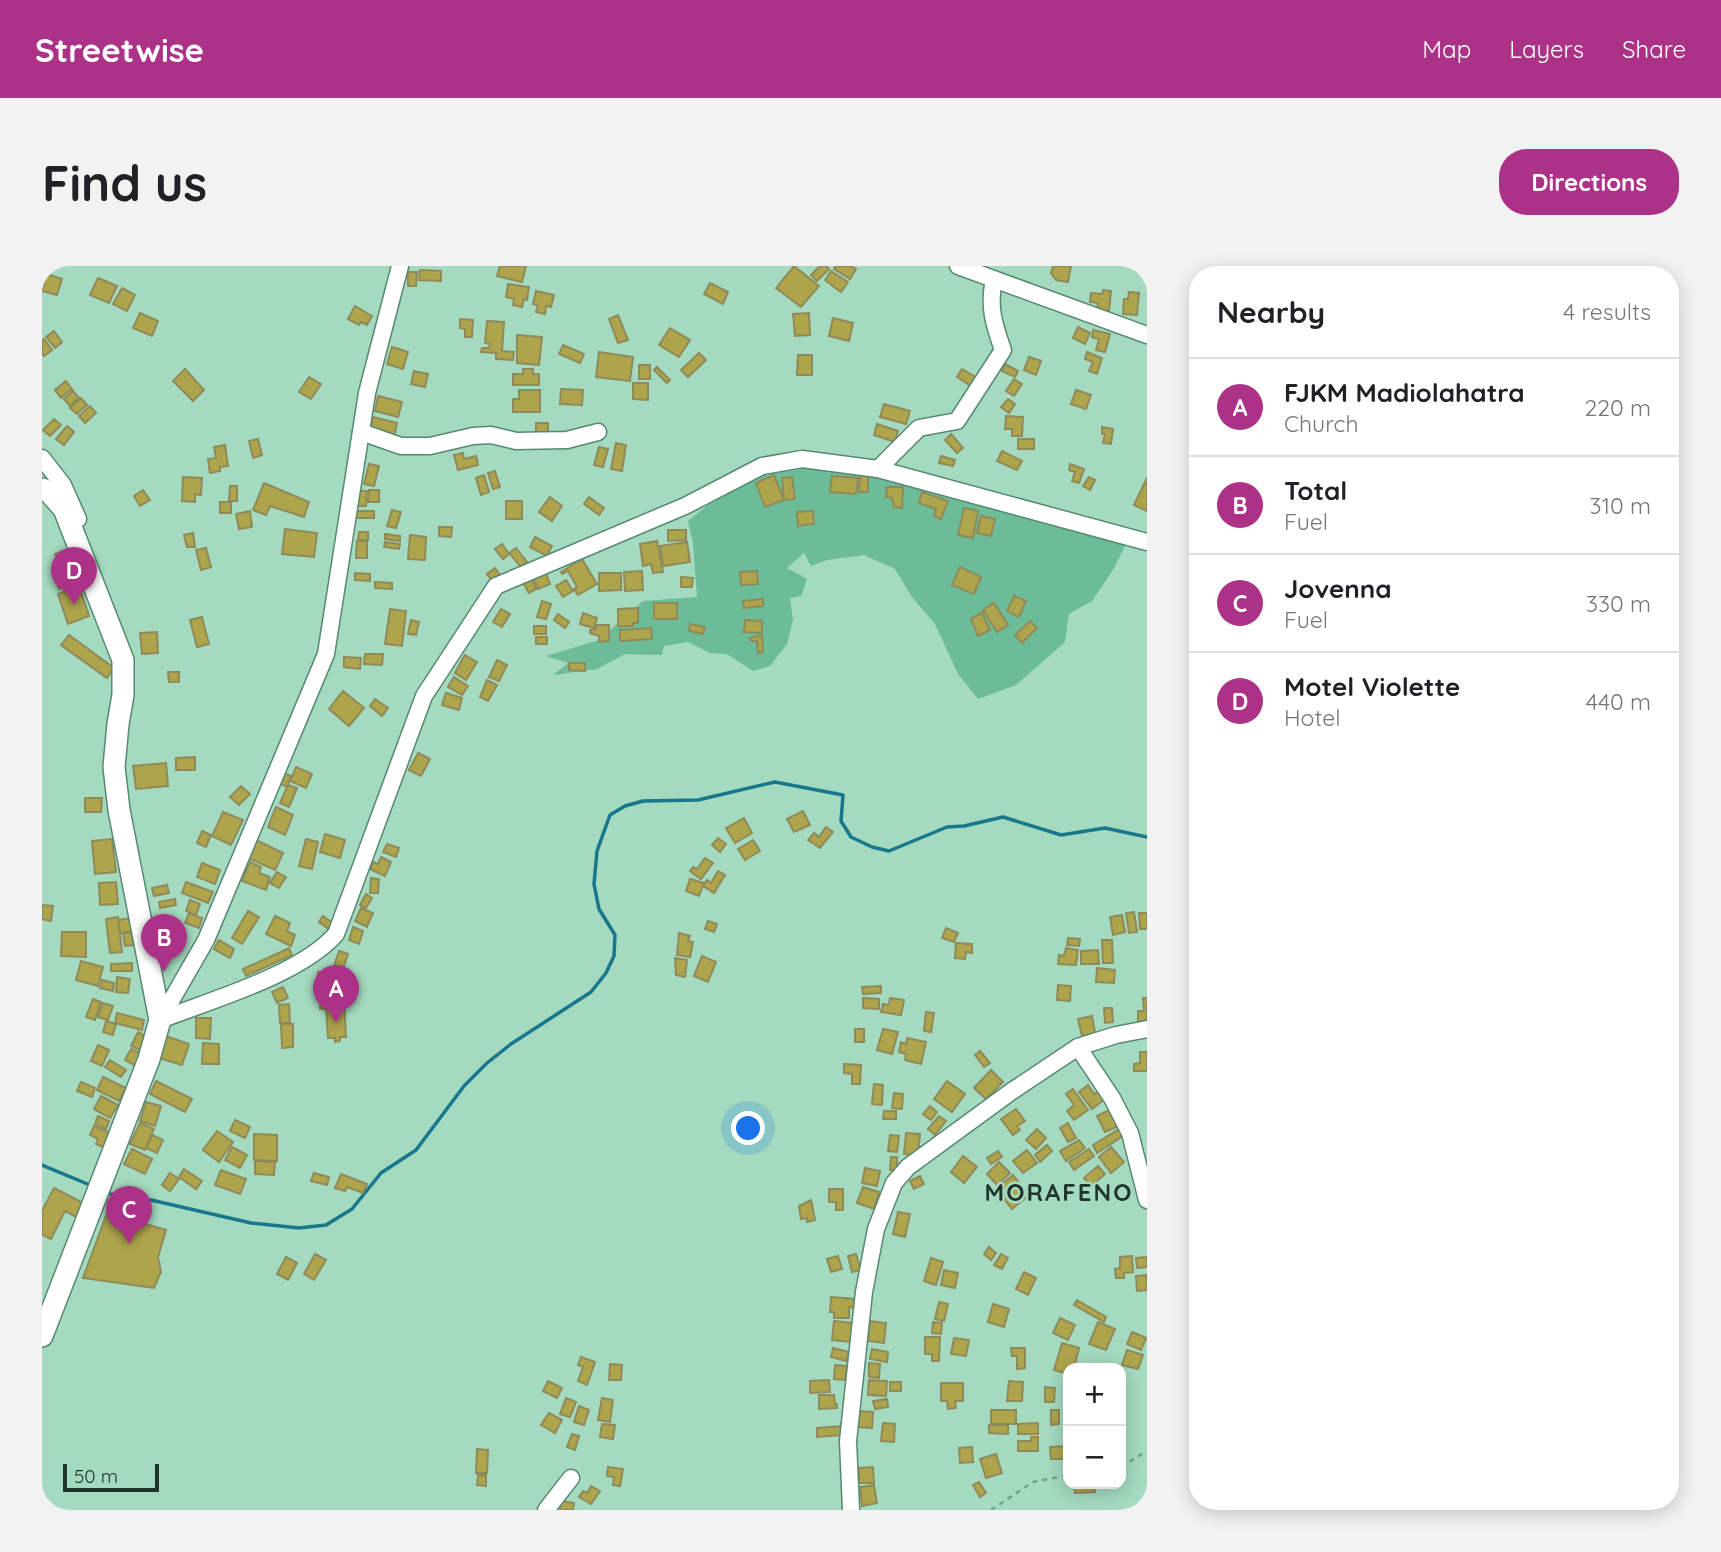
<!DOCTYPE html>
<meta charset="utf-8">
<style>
:root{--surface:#fff;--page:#f2f2f2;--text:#202124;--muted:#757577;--line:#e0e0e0;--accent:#ab3286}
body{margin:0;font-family:Quicksand,sans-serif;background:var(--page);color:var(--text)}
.controls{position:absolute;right:21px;bottom:21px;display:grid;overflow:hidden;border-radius:14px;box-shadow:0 4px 18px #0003}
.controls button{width:63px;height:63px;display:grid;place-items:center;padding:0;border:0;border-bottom:2px solid var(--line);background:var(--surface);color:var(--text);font:35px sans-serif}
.scale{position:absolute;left:21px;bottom:18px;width:96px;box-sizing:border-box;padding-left:7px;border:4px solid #1f352b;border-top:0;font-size:19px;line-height:24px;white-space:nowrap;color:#1f352b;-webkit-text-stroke:5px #a4dabf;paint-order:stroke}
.you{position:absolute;left:707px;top:863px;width:24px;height:24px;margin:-18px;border:5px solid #fff;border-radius:50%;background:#1a73e8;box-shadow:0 0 0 10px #1a73e833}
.badge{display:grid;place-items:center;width:46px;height:46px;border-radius:50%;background:var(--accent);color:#fff;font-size:23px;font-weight:700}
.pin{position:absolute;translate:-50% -58px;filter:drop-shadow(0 2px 4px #0008)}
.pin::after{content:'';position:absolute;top:37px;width:24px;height:21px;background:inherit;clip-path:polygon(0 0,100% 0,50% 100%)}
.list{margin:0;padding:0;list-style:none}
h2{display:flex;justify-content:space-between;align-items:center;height:91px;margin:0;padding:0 28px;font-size:30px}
h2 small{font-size:23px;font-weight:400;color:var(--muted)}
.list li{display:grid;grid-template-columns:46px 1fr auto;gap:21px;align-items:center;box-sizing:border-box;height:98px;padding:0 28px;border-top:2px solid var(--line)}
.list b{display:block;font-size:26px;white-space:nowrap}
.list p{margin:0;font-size:23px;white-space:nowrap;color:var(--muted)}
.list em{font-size:23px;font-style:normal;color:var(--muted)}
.map{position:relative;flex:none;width:1105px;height:1244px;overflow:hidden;border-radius:28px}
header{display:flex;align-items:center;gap:42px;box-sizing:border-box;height:98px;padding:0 35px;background:var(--accent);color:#fff}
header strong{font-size:33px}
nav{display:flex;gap:38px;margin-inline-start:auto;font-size:24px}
.intro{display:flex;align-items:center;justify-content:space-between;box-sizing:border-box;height:168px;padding:0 42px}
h1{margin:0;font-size:49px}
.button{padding:18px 32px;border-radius:28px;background:var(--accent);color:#fff;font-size:24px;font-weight:700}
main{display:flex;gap:42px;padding:0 42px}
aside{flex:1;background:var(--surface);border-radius:28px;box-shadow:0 4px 18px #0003}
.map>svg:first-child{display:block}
</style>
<header>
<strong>Streetwise</strong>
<nav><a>Map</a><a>Layers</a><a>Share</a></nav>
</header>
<div class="intro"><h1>Find us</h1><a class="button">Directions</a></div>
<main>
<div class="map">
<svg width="1105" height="1244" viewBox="0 0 1105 1244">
<rect width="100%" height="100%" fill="#a4dabf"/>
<path fill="#6bbc97" d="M 759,200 L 796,202 L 846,213 L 1085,276 L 1071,304 L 1050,335 L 1027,348 L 1023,376 L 974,419 L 936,433 L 916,408 L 893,358 L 870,331 L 853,303 L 822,289 L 785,294 L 769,300 L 762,287 L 745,302 L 765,313 L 759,330 L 748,332 L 751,354 L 745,378 L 728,400 L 711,405 L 685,388 L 668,387 L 646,376 L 622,380 L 620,389 L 583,388 L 555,403 L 511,409 L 526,397 L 504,390 L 557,374 L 601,335 L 655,331 L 651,277 L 646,255 L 671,235 L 724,206 Z"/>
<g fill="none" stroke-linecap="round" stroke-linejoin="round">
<g stroke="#19778c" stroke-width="3.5">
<path d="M 0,899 L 48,919"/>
<path d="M 62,925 L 86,936 L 109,934 L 209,957 L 257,962 L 284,959 L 310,943 L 339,907 L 374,884 L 422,820 L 445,797 L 469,778 L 549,726 L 564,707 L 572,690 L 573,669 L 557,643 L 552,618 L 555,585 L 568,549 L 583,540 L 601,535 L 656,534 L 733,516 L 801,529 L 799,555 L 809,571 L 830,581 L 847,585 L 905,561 L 922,560 L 961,551 L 1019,569 L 1063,562 L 1105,571"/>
</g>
</g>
<g fill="#aea44c" stroke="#8f8a5a" stroke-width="2">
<path d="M 458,0 L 484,0 L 480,16 L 455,10 Z"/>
<path d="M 752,0 L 777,20 L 759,41 L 734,22 Z"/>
<path d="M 778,0 L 784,0 L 787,3 L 775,15 L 769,9 Z"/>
<path d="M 793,0 L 809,0 L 814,3 L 808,13 L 792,3 Z"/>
<path d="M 1011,0 L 1029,0 L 1026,16 L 1014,14 L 1009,7 Z"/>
<path d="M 378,4 L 399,5 L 399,15 L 377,14 Z"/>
<path d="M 789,5 L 806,16 L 799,26 L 783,14 Z"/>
<path d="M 366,6 L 375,6 L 374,20 L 366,20 Z"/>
<path d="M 4,8 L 20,13 L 15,29 L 0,25 Z"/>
<path d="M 56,12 L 75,20 L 67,37 L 48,29 Z"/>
<path d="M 668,17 L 686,26 L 681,38 L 662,28 Z"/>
<path d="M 466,18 L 487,21 L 485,34 L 482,33 L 480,41 L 471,39 L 472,33 L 464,31 Z"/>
<path d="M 80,22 L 93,29 L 85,45 L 71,38 Z"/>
<path d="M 1061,24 L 1069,25 L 1067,45 L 1055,44 L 1056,37 L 1048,36 L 1049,27 L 1060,28 Z"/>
<path d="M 494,25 L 512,29 L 509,41 L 504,40 L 503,48 L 494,46 L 496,39 L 491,38 Z"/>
<path d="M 1087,26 L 1097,27 L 1095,49 L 1081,48 L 1082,33 L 1086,33 Z"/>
<path d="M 313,40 L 330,50 L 325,59 L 319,56 L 317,59 L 306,53 Z"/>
<path d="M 98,47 L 116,55 L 110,70 L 91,62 Z"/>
<path d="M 767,47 L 768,69 L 753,70 L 751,48 Z"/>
<path d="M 576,49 L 586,74 L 576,77 L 567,53 Z"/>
<path d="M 791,52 L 811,57 L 807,75 L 787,70 Z"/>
<path d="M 418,53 L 431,54 L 430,71 L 423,71 L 423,63 L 418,62 Z"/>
<path d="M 445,55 L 462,56 L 460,85 L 472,86 L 471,94 L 454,93 L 454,87 L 439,86 L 440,82 L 447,82 L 448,78 L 443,77 Z"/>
<path d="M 1036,61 L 1048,67 L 1043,78 L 1031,72 Z"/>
<path d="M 628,62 L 648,74 L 637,91 L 617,79 Z"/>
<path d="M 1051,64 L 1068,68 L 1063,86 L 1054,84 L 1057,73 L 1050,71 Z"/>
<path d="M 12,65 L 20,76 L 13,82 L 4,71 Z"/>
<path d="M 475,69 L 500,71 L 497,99 L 475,97 Z"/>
<path d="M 2,73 L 10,84 L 2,90 L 0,87 L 0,75 Z"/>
<path d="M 521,79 L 542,88 L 538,97 L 517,88 Z"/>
<path d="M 350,81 L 366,86 L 361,103 L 345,98 Z"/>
<path d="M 557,86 L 591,91 L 588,115 L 554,111 Z"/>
<path d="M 1045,86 L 1060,92 L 1055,108 L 1047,105 L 1051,96 L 1043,93 Z"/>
<path d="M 657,87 L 664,94 L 646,111 L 639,104 Z"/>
<path d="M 756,89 L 770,89 L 770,109 L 755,109 Z"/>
<path d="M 987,91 L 999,95 L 994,109 L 982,104 Z"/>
<path d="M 963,98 L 976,105 L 973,111 L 960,105 Z"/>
<rect x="597" y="99" width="11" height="14"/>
<path d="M 615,101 L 628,114 L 625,117 L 612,104 Z"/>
<path d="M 143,103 L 162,124 L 151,135 L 131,115 Z"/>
<path d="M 481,103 L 491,103 L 491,108 L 497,108 L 497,119 L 471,119 L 471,108 L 481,108 Z"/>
<path d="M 920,103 L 937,113 L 932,122 L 915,111 Z"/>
<path d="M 372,105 L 386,108 L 383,121 L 369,118 Z"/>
<path d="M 267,111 L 279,118 L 269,133 L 257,126 Z"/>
<path d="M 972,113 L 980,118 L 972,130 L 964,125 Z"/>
<path d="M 24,115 L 30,123 L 19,132 L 13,124 Z"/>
<path d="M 591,117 L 606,117 L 606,134 L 591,133 Z"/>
<path d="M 519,123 L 541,124 L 540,139 L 518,138 Z"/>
<path d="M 477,124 L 498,124 L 498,146 L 471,146 L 471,133 L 477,133 Z"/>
<path d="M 1034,124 L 1049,129 L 1044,143 L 1029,138 Z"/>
<path d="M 31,125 L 37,132 L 28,140 L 22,133 Z"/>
<path d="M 336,130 L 360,136 L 356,151 L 333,145 Z"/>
<path d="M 39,132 L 45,139 L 35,148 L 28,142 Z"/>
<path d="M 966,133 L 973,138 L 967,147 L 959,141 Z"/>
<path d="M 842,138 L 868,145 L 864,158 L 838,151 Z"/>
<path d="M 48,140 L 54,147 L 43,157 L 37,150 Z"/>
<path d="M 964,150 L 981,151 L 980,170 L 970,170 L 970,163 L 963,163 Z"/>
<path d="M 331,151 L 355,157 L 352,170 L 328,165 Z"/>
<path d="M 12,153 L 19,159 L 8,170 L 1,164 Z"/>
<rect x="494" y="157" width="12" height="14"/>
<path d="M 835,158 L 856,165 L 853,176 L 832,169 Z"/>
<path d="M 25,160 L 32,166 L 22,179 L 14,173 Z"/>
<path d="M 1060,161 L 1071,163 L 1069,178 L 1061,177 L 1063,168 L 1060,168 Z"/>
<path d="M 909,168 L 921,182 L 915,187 L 903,174 Z"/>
<path d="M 216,173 L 220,189 L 211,192 L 207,175 Z"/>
<rect x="976" y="173" width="16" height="10"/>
<path d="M 574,177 L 584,179 L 580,205 L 569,203 Z"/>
<path d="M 183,179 L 186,200 L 178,201 L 178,205 L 168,207 L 166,193 L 174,192 L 172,181 Z"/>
<path d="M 557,181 L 566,183 L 561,201 L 552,199 Z"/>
<path d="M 960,185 L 980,195 L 975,204 L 955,195 Z"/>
<path d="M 421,187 L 422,193 L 434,190 L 436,199 L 416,204 L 412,189 Z"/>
<path d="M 899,190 L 913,194 L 911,200 L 897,197 Z"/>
<path d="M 327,198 L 337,200 L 332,220 L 322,218 Z"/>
<path d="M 1028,198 L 1042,203 L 1037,217 L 1030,215 L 1033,206 L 1027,204 Z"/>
<path d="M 453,205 L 458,221 L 451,223 L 446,207 Z"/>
<path d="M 442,209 L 447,226 L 439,229 L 434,212 Z"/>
<path d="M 732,209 L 742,234 L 723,241 L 714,217 Z"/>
<path d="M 790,210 L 816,212 L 814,228 L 788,226 Z"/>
<path d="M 818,210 L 826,210 L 826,226 L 817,226 Z"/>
<path d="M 141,211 L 160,212 L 159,229 L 153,228 L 153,236 L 140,235 Z"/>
<path d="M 750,211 L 753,233 L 742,234 L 740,212 Z"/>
<path d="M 1047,211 L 1053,214 L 1048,224 L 1041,220 Z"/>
<path d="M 1105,212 L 1105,245 L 1092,239 Z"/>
<path d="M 222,217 L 267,236 L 262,251 L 228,240 L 224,249 L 211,244 Z"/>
<path d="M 188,220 L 195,220 L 195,235 L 187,235 Z"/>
<path d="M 845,221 L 861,221 L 860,242 L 852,241 L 850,232 L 844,231 Z"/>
<path d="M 101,224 L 108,234 L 98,240 L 92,230 Z"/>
<path d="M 327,224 L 337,224 L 337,236 L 326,236 Z"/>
<path d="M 314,225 L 325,225 L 324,240 L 313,240 Z"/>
<path d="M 880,226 L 906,235 L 899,253 L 892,250 L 894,243 L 877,237 Z"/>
<path d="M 508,231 L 520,240 L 510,255 L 497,246 Z"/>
<path d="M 547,231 L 562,242 L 557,249 L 542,238 Z"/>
<rect x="464" y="235" width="16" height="18"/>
<rect x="178" y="236" width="11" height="11"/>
<path d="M 922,242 L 936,245 L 931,272 L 916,269 Z"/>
<path d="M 350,244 L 359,246 L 354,262 L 345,260 Z"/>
<path d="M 208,245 L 210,261 L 197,263 L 194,248 Z"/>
<rect x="314" y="245" width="18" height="7"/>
<path d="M 771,245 L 772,258 L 756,260 L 755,246 Z"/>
<path d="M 939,250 L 953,253 L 949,270 L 935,267 Z"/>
<path d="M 397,261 L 410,261 L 409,271 L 397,270 Z"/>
<path d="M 243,263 L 275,267 L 272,291 L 240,288 Z"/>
<path d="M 626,264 L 644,264 L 644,274 L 626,275 Z"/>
<path d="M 317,266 L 326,266 L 326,274 L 316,274 Z"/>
<path d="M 151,267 L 153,281 L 145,281 L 142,269 Z"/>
<path d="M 343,268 L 358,270 L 358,275 L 343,273 Z"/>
<path d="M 368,269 L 384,271 L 383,294 L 366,293 Z"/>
<path d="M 493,271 L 510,280 L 505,290 L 488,281 Z"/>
<path d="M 315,275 L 325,275 L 325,292 L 314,292 Z"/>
<path d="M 615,275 L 621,306 L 611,307 L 609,298 L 601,300 L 598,278 Z"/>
<path d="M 343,276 L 358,278 L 357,283 L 342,281 Z"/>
<path d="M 645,276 L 648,296 L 621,300 L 618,280 Z"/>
<path d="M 460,278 L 467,288 L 461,293 L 453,283 Z"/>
<path d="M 164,282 L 169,301 L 159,304 L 154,284 Z"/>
<path d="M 474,282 L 485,296 L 479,301 L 467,287 Z"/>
<path d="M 21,285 L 26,298 L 18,301 L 13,288 Z"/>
<path d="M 540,293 L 555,318 L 536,329 L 532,323 L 535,321 L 526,305 L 520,308 L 519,306 Z"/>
<path d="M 27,300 L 33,317 L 17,323 L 11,306 Z"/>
<path d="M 918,301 L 939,311 L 932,328 L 910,319 Z"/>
<path d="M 453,302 L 458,309 L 450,315 L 445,308 Z"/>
<path d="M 600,305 L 601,324 L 583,325 L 582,306 Z"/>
<path d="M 715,305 L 716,318 L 699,319 L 698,306 Z"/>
<path d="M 313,307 L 328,308 L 328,315 L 313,314 Z"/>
<path d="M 504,307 L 508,318 L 496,323 L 491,312 Z"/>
<path d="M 557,307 L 579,307 L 579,324 L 557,325 Z"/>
<path d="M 639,311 L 651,312 L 650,321 L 639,321 Z"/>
<path d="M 489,313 L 494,323 L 487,327 L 481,317 Z"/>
<path d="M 524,314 L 531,325 L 521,331 L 514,320 Z"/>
<path d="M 333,316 L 350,317 L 350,323 L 333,322 Z"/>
<path d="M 37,320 L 47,350 L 26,358 L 16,328 Z"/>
<path d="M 972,330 L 984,335 L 977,351 L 965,345 Z"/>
<path d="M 721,333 L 721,340 L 702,342 L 701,335 Z"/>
<path d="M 500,335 L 509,338 L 504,353 L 495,351 Z"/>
<rect x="612" y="337" width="23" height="16"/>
<path d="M 952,337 L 966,359 L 955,366 L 941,344 Z"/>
<path d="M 596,342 L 596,357 L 591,357 L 591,360 L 576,360 L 576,343 Z"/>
<path d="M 348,343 L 364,345 L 360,380 L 343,378 Z"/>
<path d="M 459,343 L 468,348 L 460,361 L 451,356 Z"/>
<path d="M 541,347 L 555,352 L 552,362 L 538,358 Z"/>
<path d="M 940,347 L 948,364 L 936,370 L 929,353 Z"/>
<path d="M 516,348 L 527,356 L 523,362 L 512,354 Z"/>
<path d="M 160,351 L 167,378 L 155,381 L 148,354 Z"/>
<path d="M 369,354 L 377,356 L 374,369 L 366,368 Z"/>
<path d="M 703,354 L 720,355 L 720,367 L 702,366 Z"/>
<path d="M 988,355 L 995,362 L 980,377 L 973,369 Z"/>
<path d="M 648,358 L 663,361 L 661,368 L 647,365 Z"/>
<path d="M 554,359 L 567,359 L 567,375 L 557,376 L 557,370 L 548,367 L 548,364 L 554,363 Z"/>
<rect x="492" y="360" width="12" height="8"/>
<path d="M 609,362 L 610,373 L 578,375 L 578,364 Z"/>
<path d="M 115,366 L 116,387 L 100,388 L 98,367 Z"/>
<path d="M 27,369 L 72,402 L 65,412 L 19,379 Z"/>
<path d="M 720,369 L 721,386 L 716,387 L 715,375 L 709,375 L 708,372 Z"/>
<rect x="494" y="371" width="11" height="7"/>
<path d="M 323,388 L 341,388 L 340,399 L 322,398 Z"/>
<path d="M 423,389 L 435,396 L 424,414 L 413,407 Z"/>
<path d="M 302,391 L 319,392 L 318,403 L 302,401 Z"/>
<path d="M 455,394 L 465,399 L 457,415 L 447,411 Z"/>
<path d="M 527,397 L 543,397 L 543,405 L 527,404 Z"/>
<path d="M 126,406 L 137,406 L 137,416 L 127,416 Z"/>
<path d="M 412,411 L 426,420 L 420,429 L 406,421 Z"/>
<path d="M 445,414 L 455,419 L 446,435 L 438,431 Z"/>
<path d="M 301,425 L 322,442 L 307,460 L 287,443 Z"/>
<path d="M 404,427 L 420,432 L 417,444 L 400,439 Z"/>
<path d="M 333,433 L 346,442 L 340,450 L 328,440 Z"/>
<path d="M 376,487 L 388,493 L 379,510 L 367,504 Z"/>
<path d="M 153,491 L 153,504 L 134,504 L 134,492 Z"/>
<path d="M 124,497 L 126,520 L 94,523 L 91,500 Z"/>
<path d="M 254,501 L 270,508 L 264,522 L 248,515 Z"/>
<path d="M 239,506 L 249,510 L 245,521 L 234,516 Z"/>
<path d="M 246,519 L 255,522 L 247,541 L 238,537 Z"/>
<path d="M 199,520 L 208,528 L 197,539 L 188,531 Z"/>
<path d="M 43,532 L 60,532 L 59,546 L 43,546 Z"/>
<path d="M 234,541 L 251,549 L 243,569 L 226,561 Z"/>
<path d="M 761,545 L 768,559 L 752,566 L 745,553 Z"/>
<path d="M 181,546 L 201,554 L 189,579 L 170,570 Z"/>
<path d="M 702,552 L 710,567 L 693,577 L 684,562 Z"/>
<path d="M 784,561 L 791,566 L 778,582 L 766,574 L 772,567 L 777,571 Z"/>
<path d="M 160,565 L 169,569 L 164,581 L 155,577 Z"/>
<path d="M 283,568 L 303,574 L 298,592 L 278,586 Z"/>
<path d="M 676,572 L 684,578 L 678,586 L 670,579 Z"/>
<path d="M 70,573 L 74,606 L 53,608 L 50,575 Z"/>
<path d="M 264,573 L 276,576 L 270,603 L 257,600 Z"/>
<path d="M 214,574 L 241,587 L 233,604 L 206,592 Z"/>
<path d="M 711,574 L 718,585 L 703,594 L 696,583 Z"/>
<path d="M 345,578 L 357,582 L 354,591 L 341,586 Z"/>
<path d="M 339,591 L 349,596 L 343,610 L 328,603 L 332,596 L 336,598 Z"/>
<path d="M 663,592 L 671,597 L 659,613 L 648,605 L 651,601 L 655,603 Z"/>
<path d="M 208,596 L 219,601 L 217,607 L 228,611 L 224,624 L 200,615 Z"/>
<path d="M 160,597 L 178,604 L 173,618 L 155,611 Z"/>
<path d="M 676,605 L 683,609 L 672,627 L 661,620 L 665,614 L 669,617 Z"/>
<path d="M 235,606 L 244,611 L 237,622 L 228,617 Z"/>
<path d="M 329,612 L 337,613 L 336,627 L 328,627 Z"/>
<path d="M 648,613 L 662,617 L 657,630 L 644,625 Z"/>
<path d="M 74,616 L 76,638 L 58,639 L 57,617 Z"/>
<path d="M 144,616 L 171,626 L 166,637 L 140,627 Z"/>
<path d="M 125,619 L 127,627 L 112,630 L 110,622 Z"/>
<path d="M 324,628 L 330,632 L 324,642 L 318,639 Z"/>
<path d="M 133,633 L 134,639 L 118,642 L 117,636 Z"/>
<path d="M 148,634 L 158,638 L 154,649 L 144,645 Z"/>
<path d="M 0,639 L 11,640 L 9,655 L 0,653 Z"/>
<path d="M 319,642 L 331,647 L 325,661 L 313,655 Z"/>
<path d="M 206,645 L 217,651 L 200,678 L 190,672 Z"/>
<path d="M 1092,646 L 1095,666 L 1087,667 L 1084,647 Z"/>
<path d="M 147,647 L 160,652 L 157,662 L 143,657 Z"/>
<path d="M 1097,647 L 1105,647 L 1105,663 L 1098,663 Z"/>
<path d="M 1080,649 L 1083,666 L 1071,669 L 1068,651 Z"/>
<path d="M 233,650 L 248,657 L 245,665 L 253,669 L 249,680 L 224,668 Z"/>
<path d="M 281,650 L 292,658 L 288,664 L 277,656 Z"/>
<path d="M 76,651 L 80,686 L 68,687 L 64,653 Z"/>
<path d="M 89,652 L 91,665 L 78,667 L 76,654 Z"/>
<path d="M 666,655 L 675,658 L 672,666 L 663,663 Z"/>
<path d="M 311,661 L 321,665 L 317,678 L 307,674 Z"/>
<path d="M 904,662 L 916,667 L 912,676 L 900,672 Z"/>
<path d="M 20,666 L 44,666 L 44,691 L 19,690 Z"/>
<path d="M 91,666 L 92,679 L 83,680 L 81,667 Z"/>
<path d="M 637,667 L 648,670 L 646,675 L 651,676 L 648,691 L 635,689 Z"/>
<path d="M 128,668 L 142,670 L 140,684 L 126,682 Z"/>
<path d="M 1026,672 L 1038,673 L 1037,680 L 1025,679 Z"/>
<path d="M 177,674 L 192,683 L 188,692 L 172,683 Z"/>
<path d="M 1060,674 L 1070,674 L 1071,697 L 1061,697 Z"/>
<path d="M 914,677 L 930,678 L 930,687 L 924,686 L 923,693 L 913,692 Z"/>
<path d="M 247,682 L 250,689 L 204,710 L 201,703 Z"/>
<path d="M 1024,682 L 1036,684 L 1034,699 L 1016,698 L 1017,689 L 1022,690 Z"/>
<path d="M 1056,684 L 1057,698 L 1039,698 L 1039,685 Z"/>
<path d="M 297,685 L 306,688 L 301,703 L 292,700 Z"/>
<path d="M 660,690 L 674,696 L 666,716 L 652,710 Z"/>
<path d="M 633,692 L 645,694 L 643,711 L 634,709 Z"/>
<path d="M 39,695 L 61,701 L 56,720 L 34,714 Z"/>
<path d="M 90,697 L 90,705 L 69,705 L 69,698 Z"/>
<path d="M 1055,702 L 1073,704 L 1072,717 L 1054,716 Z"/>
<path d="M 276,706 L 295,707 L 294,726 L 275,725 Z"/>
<path d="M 75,711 L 88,713 L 86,727 L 74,726 Z"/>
<path d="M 60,714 L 72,717 L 71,725 L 58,722 Z"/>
<path d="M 1016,719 L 1029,720 L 1028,735 L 1015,734 Z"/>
<path d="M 839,720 L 839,727 L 821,728 L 820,721 Z"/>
<path d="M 241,721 L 246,732 L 235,737 L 230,726 Z"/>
<path d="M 821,732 L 837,733 L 837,743 L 821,742 Z"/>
<path d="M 848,732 L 862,734 L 859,749 L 839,746 L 841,738 L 847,739 Z"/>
<path d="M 1101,732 L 1105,732 L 1105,755 L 1096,756 L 1096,745 L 1102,745 Z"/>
<path d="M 51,733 L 59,736 L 53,754 L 44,751 Z"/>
<path d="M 302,733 L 304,771 L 298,771 L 298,775 L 293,776 L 293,772 L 286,772 L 284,743 L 278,743 L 278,734 Z"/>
<path d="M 61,737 L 71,740 L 66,754 L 56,751 Z"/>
<path d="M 247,738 L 248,757 L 238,757 L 237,739 Z"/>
<path d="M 1062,742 L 1070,742 L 1071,756 L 1063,757 Z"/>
<path d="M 884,746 L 892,747 L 889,766 L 882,765 Z"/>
<path d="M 75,747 L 102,754 L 100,764 L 73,757 Z"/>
<path d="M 1050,750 L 1053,767 L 1040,770 L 1036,753 Z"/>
<path d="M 154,752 L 169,752 L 168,773 L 154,772 Z"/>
<path d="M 64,755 L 74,758 L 71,769 L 61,766 Z"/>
<path d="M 239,758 L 251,758 L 251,781 L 240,782 Z"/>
<rect x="813" y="763" width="9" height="13"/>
<path d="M 841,763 L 856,766 L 850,788 L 835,784 Z"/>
<path d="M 96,766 L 107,772 L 100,785 L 89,780 Z"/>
<path d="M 124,770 L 147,778 L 140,799 L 117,792 Z"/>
<path d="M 865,772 L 884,776 L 879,798 L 863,794 L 864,788 L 857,786 L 859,776 L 864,778 Z"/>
<path d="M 161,777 L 177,778 L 177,798 L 160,798 Z"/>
<path d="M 56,779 L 67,784 L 60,800 L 49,795 Z"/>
<path d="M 89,783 L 102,789 L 96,801 L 83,794 Z"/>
<path d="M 938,785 L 948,797 L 942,801 L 933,789 Z"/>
<path d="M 1098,786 L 1105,786 L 1105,805 L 1092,805 L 1092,798 L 1098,797 Z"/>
<path d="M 68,794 L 84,804 L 79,811 L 63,801 Z"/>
<path d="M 802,798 L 819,799 L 818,818 L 810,818 L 810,808 L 802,807 Z"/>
<path d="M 949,804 L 961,816 L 944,833 L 932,822 Z"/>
<path d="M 61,811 L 84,822 L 77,835 L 55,824 Z"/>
<path d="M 114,815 L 150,833 L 143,846 L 108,828 Z"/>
<path d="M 905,815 L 923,828 L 910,846 L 892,833 Z"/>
<path d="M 39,816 L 53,822 L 50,831 L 35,825 Z"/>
<path d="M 832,818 L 841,819 L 840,839 L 830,838 Z"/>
<path d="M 1046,819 L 1052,828 L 1058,824 L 1064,832 L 1050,843 L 1037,826 Z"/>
<path d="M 1031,823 L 1046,844 L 1032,854 L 1025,845 L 1032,839 L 1024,828 Z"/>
<path d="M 852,827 L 861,828 L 860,843 L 850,842 Z"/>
<path d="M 59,830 L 76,839 L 68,852 L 52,843 Z"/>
<path d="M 104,836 L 119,840 L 113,860 L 98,855 Z"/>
<path d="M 888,840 L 895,846 L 889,854 L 881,848 Z"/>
<path d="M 974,843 L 983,855 L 975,860 L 978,864 L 971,869 L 959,853 Z"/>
<path d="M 1069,843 L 1077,860 L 1063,866 L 1055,850 Z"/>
<path d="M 842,845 L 854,845 L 854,853 L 841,853 Z"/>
<path d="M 711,849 L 718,870 L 705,874 L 698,854 Z"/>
<path d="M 56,850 L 67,855 L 64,863 L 53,858 Z"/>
<path d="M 897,850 L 904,855 L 893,869 L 886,863 Z"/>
<path d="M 193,854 L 208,861 L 203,872 L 188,865 Z"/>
<path d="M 98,857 L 112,863 L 103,884 L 88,878 Z"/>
<path d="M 1026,857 L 1034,872 L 1026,876 L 1018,862 Z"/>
<path d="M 52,860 L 71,868 L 65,883 L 54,878 L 56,873 L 48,869 Z"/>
<path d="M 995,863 L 1004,872 L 994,883 L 984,874 Z"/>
<path d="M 1077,863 L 1081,870 L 1055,887 L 1051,879 Z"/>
<path d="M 175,865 L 191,876 L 177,896 L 161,884 Z"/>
<path d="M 864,867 L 878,868 L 876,889 L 862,888 Z"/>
<path d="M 212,868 L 235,869 L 235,895 L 212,894 Z"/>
<path d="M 110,869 L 121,874 L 115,887 L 104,882 Z"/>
<path d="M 848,869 L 857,870 L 855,886 L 846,885 Z"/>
<path d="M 1037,874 L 1043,882 L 1024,895 L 1018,885 Z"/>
<path d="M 1005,879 L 1010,885 L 998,896 L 993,889 Z"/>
<path d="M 190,881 L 205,889 L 198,902 L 183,894 Z"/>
<path d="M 1069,881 L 1082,896 L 1069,907 L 1057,891 Z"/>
<path d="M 90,883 L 110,893 L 103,908 L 82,898 Z"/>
<path d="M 1047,883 L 1052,890 L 1032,904 L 1027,896 Z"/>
<path d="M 985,884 L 995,897 L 981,907 L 971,895 Z"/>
<path d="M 956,885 L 960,891 L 949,898 L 945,892 Z"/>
<path d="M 921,890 L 935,901 L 922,917 L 909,906 Z"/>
<path d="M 849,891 L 855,891 L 855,904 L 848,904 Z"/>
<path d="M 213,895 L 233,896 L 232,909 L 213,908 Z"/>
<path d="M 957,896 L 968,907 L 955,919 L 945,908 Z"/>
<path d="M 1056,900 L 1063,908 L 1049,920 L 1042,912 Z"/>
<path d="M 823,902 L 838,905 L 835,920 L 820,917 Z"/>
<path d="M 142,903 L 160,915 L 154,923 L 137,911 Z"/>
<path d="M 179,904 L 204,913 L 198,928 L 173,919 Z"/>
<path d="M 128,907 L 137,913 L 128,925 L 120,919 Z"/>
<path d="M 272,907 L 287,911 L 285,919 L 269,915 Z"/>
<path d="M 299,908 L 325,918 L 321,927 L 305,921 L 303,925 L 293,922 Z"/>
<path d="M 971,909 L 987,929 L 970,943 L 954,923 Z"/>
<path d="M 878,910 L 882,918 L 872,923 L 868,915 Z"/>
<path d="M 821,921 L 837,926 L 832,943 L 815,937 Z"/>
<path d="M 12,922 L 41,937 L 34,951 L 23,945 L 9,973 L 0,969 L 0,945 Z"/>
<path d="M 787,923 L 801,923 L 801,944 L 794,944 L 794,936 L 787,936 Z"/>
<path d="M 769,934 L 773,954 L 765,956 L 765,952 L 759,953 L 757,940 Z"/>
<path d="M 856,946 L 868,948 L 863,971 L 851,968 Z"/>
<path d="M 65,947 L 124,964 L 116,991 L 119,1006 L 112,1022 L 41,1012 Z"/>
<path d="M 947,981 L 954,987 L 949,994 L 942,988 Z"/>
<path d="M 273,988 L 284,994 L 272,1014 L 262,1008 Z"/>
<path d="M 814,988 L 819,1004 L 810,1006 L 806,990 Z"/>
<path d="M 959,988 L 966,992 L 960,1003 L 952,999 Z"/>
<path d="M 796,990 L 800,1003 L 789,1006 L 785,993 Z"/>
<path d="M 1090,990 L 1091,1006 L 1082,1007 L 1082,1012 L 1074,1012 L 1073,1003 L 1078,1002 L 1078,991 Z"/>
<path d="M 244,991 L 255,997 L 246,1014 L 235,1008 Z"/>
<path d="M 1105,991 L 1105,1001 L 1095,1002 L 1094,992 Z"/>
<path d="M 889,992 L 901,996 L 894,1019 L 882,1015 Z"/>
<path d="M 902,1004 L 916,1007 L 913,1022 L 899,1019 Z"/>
<path d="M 982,1006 L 994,1012 L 986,1029 L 974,1023 Z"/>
<path d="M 1104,1009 L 1105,1024 L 1095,1025 L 1094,1010 Z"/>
<path d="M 789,1031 L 813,1033 L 813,1042 L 807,1041 L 807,1052 L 792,1052 L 792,1046 L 788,1046 Z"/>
<path d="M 1035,1034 L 1064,1051 L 1062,1056 L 1032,1039 Z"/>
<path d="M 897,1036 L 906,1038 L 902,1055 L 893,1053 Z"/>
<path d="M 951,1038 L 967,1043 L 962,1061 L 946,1056 Z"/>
<path d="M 1018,1052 L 1033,1059 L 1026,1074 L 1011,1067 Z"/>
<path d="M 792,1055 L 811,1057 L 809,1076 L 790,1074 Z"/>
<path d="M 828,1055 L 844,1057 L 842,1077 L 826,1075 Z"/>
<path d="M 891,1056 L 900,1057 L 899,1068 L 890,1067 Z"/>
<path d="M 1056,1056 L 1073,1063 L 1064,1084 L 1047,1078 Z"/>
<path d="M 1090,1066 L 1104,1072 L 1099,1084 L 1085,1078 Z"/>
<path d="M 883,1071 L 898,1071 L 897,1095 L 890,1095 L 890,1088 L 883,1088 Z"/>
<path d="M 912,1072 L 927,1074 L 924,1090 L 909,1088 Z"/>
<path d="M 1020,1077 L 1037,1082 L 1032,1102 L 1026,1102 L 1026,1108 L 1012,1104 Z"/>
<path d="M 791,1082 L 807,1086 L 804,1095 L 789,1091 Z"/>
<path d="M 969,1082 L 983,1082 L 983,1102 L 975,1103 L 975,1090 L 970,1090 Z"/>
<path d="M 830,1083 L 846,1086 L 845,1096 L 828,1093 Z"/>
<path d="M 1085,1084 L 1101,1089 L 1096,1103 L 1080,1099 Z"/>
<path d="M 539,1091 L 553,1096 L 545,1119 L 536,1115 L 541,1101 L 536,1099 Z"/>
<path d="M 827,1097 L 838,1098 L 837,1112 L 827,1111 Z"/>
<path d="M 568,1098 L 580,1099 L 579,1114 L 567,1114 Z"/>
<path d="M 793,1099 L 805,1100 L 804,1114 L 792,1113 Z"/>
<path d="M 787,1114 L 788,1126 L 768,1127 L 768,1115 Z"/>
<path d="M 827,1114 L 845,1115 L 844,1130 L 826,1129 Z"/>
<path d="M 506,1115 L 520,1122 L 515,1132 L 501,1125 Z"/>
<path d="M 967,1115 L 981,1116 L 980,1135 L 965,1135 Z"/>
<rect x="848" y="1116" width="11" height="9"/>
<path d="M 899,1117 L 921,1117 L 921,1135 L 913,1135 L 914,1142 L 906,1143 L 905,1135 L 899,1135 Z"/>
<path d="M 1003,1121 L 1013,1122 L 1012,1136 L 1003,1136 Z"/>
<path d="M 777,1129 L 792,1129 L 793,1138 L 795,1138 L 795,1142 L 777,1143 Z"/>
<path d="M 524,1132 L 534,1136 L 528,1151 L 518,1148 Z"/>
<path d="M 560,1132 L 571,1134 L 568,1156 L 556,1154 Z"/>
<path d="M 845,1133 L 846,1141 L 833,1143 L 831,1135 Z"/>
<path d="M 537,1140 L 547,1144 L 542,1159 L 532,1156 Z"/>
<rect x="949" y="1144" width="25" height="14"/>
<path d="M 1009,1144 L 1017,1144 L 1017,1158 L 1009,1159 Z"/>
<path d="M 817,1145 L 831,1146 L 830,1162 L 816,1161 Z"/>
<path d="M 507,1147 L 520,1154 L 513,1167 L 499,1159 Z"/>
<path d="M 841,1157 L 853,1158 L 852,1176 L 839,1175 Z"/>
<path d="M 996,1157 L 996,1168 L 976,1168 L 976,1158 Z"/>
<path d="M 560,1158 L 573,1159 L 571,1173 L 558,1171 Z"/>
<path d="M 947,1159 L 966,1159 L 966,1168 L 947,1167 Z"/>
<path d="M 801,1160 L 801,1169 L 775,1171 L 775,1162 Z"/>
<path d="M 530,1168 L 537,1170 L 533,1184 L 525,1181 Z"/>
<path d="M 989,1171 L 996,1171 L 996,1185 L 976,1185 L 976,1175 L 989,1175 Z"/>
<path d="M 1022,1180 L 1022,1193 L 1009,1193 L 1008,1181 Z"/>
<path d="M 930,1181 L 931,1196 L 918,1197 L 917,1182 Z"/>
<path d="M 435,1183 L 446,1184 L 445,1207 L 434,1207 Z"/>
<path d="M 954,1188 L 960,1207 L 944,1212 L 938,1193 Z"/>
<path d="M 566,1201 L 581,1203 L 578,1220 L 571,1219 L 572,1211 L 565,1210 Z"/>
<path d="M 831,1201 L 832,1217 L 817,1217 L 817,1202 Z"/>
<path d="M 436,1209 L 444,1209 L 444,1220 L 435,1219 Z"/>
<path d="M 937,1216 L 944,1227 L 938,1231 L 931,1219 Z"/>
<path d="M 1032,1218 L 1053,1218 L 1053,1226 L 1033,1227 Z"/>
<path d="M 832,1219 L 835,1237 L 820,1240 L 818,1221 Z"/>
<path d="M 549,1220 L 558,1225 L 549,1238 L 537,1231 L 541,1225 L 545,1227 Z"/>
<path d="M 519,1235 L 532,1237 L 531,1244 L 518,1244 Z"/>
</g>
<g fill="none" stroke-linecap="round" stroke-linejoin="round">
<g stroke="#568971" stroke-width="19">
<g id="minor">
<path d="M 916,0 L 1105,69"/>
<path d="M 319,166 L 359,180 L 388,180 L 431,170 L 449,169 L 474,175 L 525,174 L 556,166"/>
<path d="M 0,192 L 21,219 L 36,253"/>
<path d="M 836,203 L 877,162 L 915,155 L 961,84 C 952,59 946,40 952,14"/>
<path d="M 118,754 C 169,734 258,709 294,668 L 382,430 L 454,320 L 643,240 L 720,200 L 760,193 L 836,203 L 1105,276"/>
<path d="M 118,754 L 164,674 L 284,388 L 325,127 L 358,0"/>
<path d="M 1036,781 L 1070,832 L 1088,867 L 1105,934"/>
<path d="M 504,1244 L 529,1212"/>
<path d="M 809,1244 L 806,1175 L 822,1026 L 834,963 L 852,917 L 866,901 L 970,825 L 1036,781 L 1074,769 L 1105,763"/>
</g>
</g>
<g stroke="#568971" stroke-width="24">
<path id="major" d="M 0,223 L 7,226 L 22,243 L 81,394 L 81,429 L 76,458 L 72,501 L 77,544 L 118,754 L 107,793 L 0,1070"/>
</g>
<g stroke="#75a08b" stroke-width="2.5" stroke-dasharray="5 5" stroke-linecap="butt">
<path d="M 1079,1201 L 1105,1185"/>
<path d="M 949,1244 L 991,1216 L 1026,1209"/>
</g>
<use href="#minor" stroke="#fff" stroke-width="16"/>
<use href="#major" stroke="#fff" stroke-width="21"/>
</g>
<g text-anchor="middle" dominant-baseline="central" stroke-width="5" stroke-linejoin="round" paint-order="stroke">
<g font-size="24" font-weight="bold" letter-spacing="2" fill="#1f352b" stroke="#a4dabf">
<text x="1017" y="926">MORAFENO</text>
</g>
</g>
</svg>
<div class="controls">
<button>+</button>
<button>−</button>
</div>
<div class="scale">50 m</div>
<div class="you"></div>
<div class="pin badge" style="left:294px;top:757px">A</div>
<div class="pin badge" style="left:122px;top:706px">B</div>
<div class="pin badge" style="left:87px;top:978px">C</div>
<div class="pin badge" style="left:32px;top:339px">D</div>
</div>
<aside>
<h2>Nearby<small>4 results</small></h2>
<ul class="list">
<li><span class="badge">A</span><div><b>FJKM Madiolahatra</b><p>Church</p></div><em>220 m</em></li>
<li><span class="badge">B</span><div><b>Total</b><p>Fuel</p></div><em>310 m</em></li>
<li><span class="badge">C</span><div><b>Jovenna</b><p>Fuel</p></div><em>330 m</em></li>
<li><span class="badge">D</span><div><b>Motel Violette</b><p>Hotel</p></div><em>440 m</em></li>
</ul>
</aside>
</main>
